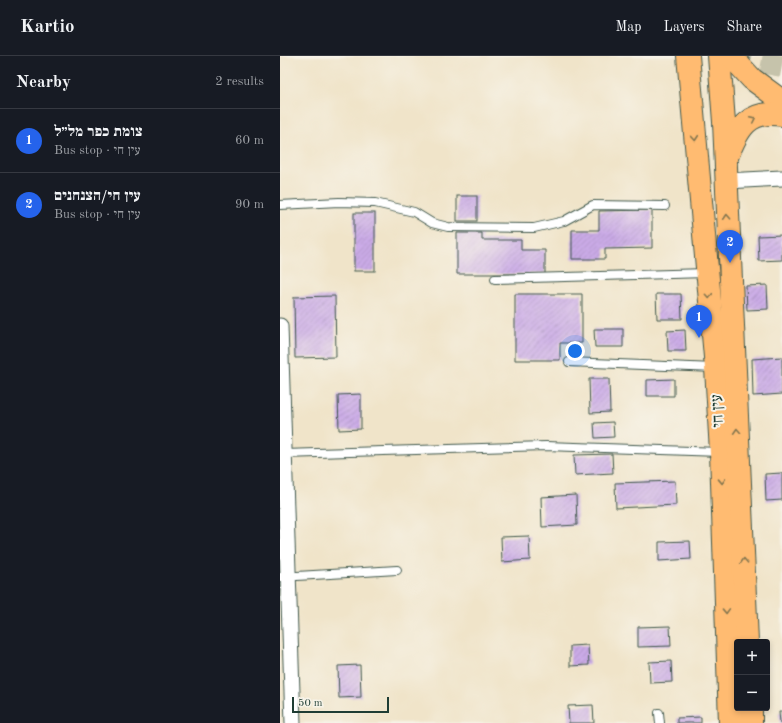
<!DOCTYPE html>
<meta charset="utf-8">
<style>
:root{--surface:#171b24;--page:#20242c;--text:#f1f3f6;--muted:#9ea1a6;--line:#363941;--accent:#2563eb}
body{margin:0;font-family:"Old Standard TT","Frank Ruhl Libre",serif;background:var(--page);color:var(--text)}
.controls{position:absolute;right:12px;bottom:12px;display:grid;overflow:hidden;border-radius:4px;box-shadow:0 2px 6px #0003}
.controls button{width:36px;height:36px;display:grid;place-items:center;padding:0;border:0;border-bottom:1px solid var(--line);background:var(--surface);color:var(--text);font:20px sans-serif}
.scale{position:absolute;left:12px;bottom:10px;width:97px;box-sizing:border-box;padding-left:4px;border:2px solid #1f3d34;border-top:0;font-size:11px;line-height:14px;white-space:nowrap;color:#1f3d34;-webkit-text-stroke:3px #f7f3e8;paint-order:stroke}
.you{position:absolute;left:295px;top:295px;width:14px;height:14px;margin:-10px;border:3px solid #fff;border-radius:50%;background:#1a73e8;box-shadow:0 0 0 6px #1a73e833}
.badge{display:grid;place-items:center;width:26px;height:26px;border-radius:50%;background:var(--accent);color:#fff;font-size:13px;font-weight:700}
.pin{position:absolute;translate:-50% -33px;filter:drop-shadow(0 1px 2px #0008)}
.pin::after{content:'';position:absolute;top:21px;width:14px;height:12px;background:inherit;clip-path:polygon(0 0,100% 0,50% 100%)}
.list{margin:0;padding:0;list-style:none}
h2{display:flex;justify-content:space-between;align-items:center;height:52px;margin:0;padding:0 16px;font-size:17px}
h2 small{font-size:13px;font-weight:400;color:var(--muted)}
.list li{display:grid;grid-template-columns:26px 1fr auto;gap:12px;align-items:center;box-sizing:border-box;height:64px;padding:0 16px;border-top:1px solid var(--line)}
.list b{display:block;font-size:15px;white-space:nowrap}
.list p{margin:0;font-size:13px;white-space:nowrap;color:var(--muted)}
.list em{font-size:13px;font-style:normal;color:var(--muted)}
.map{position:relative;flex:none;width:502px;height:667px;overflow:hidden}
header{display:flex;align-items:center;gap:24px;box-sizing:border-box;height:56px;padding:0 20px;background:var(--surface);border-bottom:1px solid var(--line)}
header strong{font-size:19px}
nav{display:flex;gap:22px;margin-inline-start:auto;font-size:14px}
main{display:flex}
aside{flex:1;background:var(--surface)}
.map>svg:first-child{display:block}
</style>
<header>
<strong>Kartio</strong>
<nav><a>Map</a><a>Layers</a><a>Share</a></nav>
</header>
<main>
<aside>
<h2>Nearby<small>2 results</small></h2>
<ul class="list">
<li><span class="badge">1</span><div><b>צומת כפר מל״ל</b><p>Bus stop · עין חי</p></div><em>60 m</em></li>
<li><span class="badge">2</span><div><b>עין חי/הצנחנים</b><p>Bus stop · עין חי</p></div><em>90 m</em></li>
</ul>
</aside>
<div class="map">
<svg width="502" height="667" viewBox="0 0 502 667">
<defs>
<pattern id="building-hatch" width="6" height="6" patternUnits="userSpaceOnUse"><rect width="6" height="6" fill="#cbabe7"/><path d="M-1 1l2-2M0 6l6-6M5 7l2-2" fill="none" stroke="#a48cbc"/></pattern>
</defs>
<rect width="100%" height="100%" fill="#f7f3e8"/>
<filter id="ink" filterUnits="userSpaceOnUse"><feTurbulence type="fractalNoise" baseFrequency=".025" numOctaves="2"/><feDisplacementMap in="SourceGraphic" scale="8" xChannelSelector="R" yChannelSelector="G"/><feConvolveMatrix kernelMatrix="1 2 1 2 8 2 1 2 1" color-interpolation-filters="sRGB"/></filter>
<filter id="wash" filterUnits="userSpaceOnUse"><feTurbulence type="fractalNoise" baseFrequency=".012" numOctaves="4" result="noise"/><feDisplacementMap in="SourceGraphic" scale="16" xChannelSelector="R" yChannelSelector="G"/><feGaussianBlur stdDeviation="0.9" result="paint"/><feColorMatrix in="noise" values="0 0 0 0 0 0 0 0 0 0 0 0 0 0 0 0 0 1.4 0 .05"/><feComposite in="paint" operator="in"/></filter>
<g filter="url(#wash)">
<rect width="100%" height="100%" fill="#f0e4c9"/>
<g id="blocks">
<g fill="url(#building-hatch)">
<rect x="177" y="140" width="20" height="25"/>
<path d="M 372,154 L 372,192 L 325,193 L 325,203 L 292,203 L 292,174 L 319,174 L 319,155 Z"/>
<rect x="74" y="157" width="21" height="58"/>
<path d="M 177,177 L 202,177 L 202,184 L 241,184 L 241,194 L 265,194 L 265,218 L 177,218 Z"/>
<path d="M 502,179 L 502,204 L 479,205 L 478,180 Z"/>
<path d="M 487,229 L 488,253 L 467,254 L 466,230 Z"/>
<path d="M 235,238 L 302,238 L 302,287 L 280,287 L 280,304 L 235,304 Z"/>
<path d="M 376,238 L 401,238 L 402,263 L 377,263 Z"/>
<path d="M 55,240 L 56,301 L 15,302 L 14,241 Z"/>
<path d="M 314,273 L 343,273 L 343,291 L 315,291 Z"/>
<path d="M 405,274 L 406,295 L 388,295 L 387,275 Z"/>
<path d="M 502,301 L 502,338 L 473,340 L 472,303 Z"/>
<path d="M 309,323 L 329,323 L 330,356 L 310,357 Z"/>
<path d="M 394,323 L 394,340 L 367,340 L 367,324 Z"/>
<path d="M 81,338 L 81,373 L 59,374 L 58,339 Z"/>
<path d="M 333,366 L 334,381 L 315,382 L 314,367 Z"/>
<path d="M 332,398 L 333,417 L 295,419 L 294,399 Z"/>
<path d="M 502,417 L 502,444 L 486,445 L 485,418 Z"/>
<path d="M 395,425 L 396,449 L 336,452 L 335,427 Z"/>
<path d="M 296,439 L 297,469 L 262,471 L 261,441 Z"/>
<path d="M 249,480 L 250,504 L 222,506 L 221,481 Z"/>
<path d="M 410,485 L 411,503 L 379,505 L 379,486 Z"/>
<path d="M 390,570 L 391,590 L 358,591 L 358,571 Z"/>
<path d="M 308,589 L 309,609 L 290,610 L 290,590 Z"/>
<path d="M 391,605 L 392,626 L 370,627 L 369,606 Z"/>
<path d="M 80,609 L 81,641 L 59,642 L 58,610 Z"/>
<path d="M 313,649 L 314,667 L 289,667 L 288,650 Z"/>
<path d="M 499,656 L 502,656 L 502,667 L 500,667 Z"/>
<path d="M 421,661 L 421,667 L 397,667 L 397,662 Z"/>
</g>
</g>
</g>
<g filter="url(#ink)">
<use href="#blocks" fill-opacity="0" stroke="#3e564a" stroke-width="1"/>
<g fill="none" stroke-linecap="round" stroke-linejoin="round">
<path stroke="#c6c3ab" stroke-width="22" stroke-dasharray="22 11" stroke-linecap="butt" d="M 449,0 L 502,10"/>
<g stroke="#3e564a" stroke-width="10">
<g id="service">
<path d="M 0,149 L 59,146 L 95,147 L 134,156 L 152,167 L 168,171 L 254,172 L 284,165 L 313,149 L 385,150"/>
<path d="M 215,223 L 427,217"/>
<path d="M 289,306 L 435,312"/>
<path d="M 4,398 L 266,390 L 440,396"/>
<path d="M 0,521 L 117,514"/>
<path d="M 379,657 L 380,667"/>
</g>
</g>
<g stroke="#3e564a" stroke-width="17">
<g id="minor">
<path d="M 446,125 L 502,122"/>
<path d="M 0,270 L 13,667"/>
</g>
</g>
<g stroke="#3e564a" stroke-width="24">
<g id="primary">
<path d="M 408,0 L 436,312 L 441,396 L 450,667"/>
<path d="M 439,0 L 444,66 L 467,586"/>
<path d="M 451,0 L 472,23 L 502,45"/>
<path d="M 447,101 C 458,73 468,53 502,59"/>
<path d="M 471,652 L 471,667"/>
</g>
</g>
<use href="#service" stroke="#fff" stroke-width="8"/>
<use href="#minor" stroke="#fff" stroke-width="15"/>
<use href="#primary" stroke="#ffbb71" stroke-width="22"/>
</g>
<defs><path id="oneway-chevron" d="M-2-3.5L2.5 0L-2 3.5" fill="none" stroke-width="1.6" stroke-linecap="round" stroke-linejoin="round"/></defs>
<g stroke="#84764f">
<use href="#oneway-chevron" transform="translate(473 63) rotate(-26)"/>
<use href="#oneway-chevron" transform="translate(415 82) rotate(85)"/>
<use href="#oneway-chevron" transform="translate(447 161) rotate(-93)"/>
<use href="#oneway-chevron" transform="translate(429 240) rotate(85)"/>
<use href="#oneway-chevron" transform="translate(457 375) rotate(-93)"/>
<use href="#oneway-chevron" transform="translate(442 425) rotate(88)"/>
<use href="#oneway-chevron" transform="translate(464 505) rotate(-93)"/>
<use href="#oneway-chevron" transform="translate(446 555) rotate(88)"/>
</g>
</g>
<g text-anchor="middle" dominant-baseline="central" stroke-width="4" stroke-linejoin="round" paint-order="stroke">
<g font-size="16" fill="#1f3d34" stroke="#f7f3e8">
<text transform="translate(438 355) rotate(-93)">עין חי</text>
</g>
</g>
</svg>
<div class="controls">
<button>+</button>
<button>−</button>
</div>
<div class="scale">50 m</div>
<div class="you"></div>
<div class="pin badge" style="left:419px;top:282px">1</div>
<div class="pin badge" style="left:450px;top:207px">2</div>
</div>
</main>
